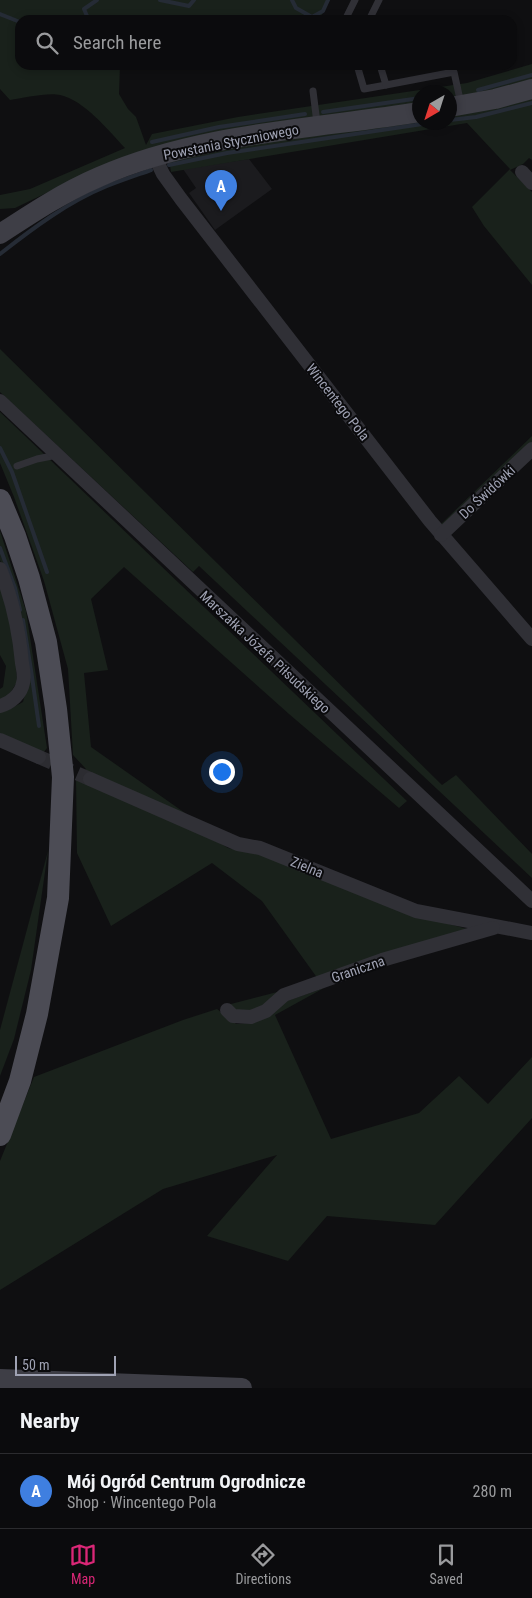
<!DOCTYPE html>
<meta charset="utf-8">
<style>
:root{--surface:#0b0b0d;--page:#19191b;--text:#f1f3f6;--muted:#9a9b9d;--line:#2b2b2e;--accent:#db2777}
body{margin:0;font-family:"Roboto Condensed",sans-serif;background:var(--page);color:var(--text)}
.compass{position:absolute;left:412px;top:85px;width:45px;height:45px;border-radius:50%;background:var(--surface);box-shadow:0 2px 8px #0003;rotate:219deg}
.scale{position:absolute;left:15px;bottom:12px;width:101px;box-sizing:border-box;padding-left:5px;border:2px solid #9fa2b3;border-top:0;font-size:14px;line-height:18px;white-space:nowrap;color:#9fa2b3;-webkit-text-stroke:4px #0a0a0c;paint-order:stroke}
.you{position:absolute;left:221px;top:771px;width:18px;height:18px;margin:-12px;border:4px solid #fff;border-radius:50%;background:#1a73e8;box-shadow:0 0 0 8px #1a73e833}
.badge{display:grid;place-items:center;width:32px;height:32px;border-radius:50%;background:var(--accent);color:#fff;font-size:16px;font-weight:700}
.pin{position:absolute;translate:-50% -41px;filter:drop-shadow(0 1px 2px #0008)}
.pin::after{content:'';position:absolute;top:26px;width:18px;height:15px;background:inherit;clip-path:polygon(0 0,100% 0,50% 100%)}
.list{margin:0;padding:0;list-style:none}
h2{display:flex;justify-content:space-between;align-items:center;height:65px;margin:0;padding:0 20px;font-size:21px}
h2 small{font-size:16px;font-weight:400;color:var(--muted)}
.list li{display:grid;grid-template-columns:32px 1fr auto;gap:15px;align-items:center;box-sizing:border-box;height:75px;padding:0 20px;border-top:1px solid var(--line)}
.list b{display:block;font-size:19px;white-space:nowrap}
.list p{margin:0;font-size:16px;white-space:nowrap;color:var(--muted)}
.list em{font-size:16px;font-style:normal;color:var(--muted)}
.icon{flex:none;width:28px;height:28px;fill:none;stroke:currentColor;stroke-width:2;stroke-linecap:round;stroke-linejoin:round}
.map{position:relative;flex:none;width:532px;height:1388px;overflow:hidden}
.search{position:absolute;background:var(--surface);box-shadow:0 2px 8px #0003;left:15px;right:15px;top:15px;height:55px;display:flex;align-items:center;gap:12px;box-sizing:border-box;padding:0 18px;border-radius:15px;color:var(--muted);font-size:19px}
.sheet{height:140px;background:var(--surface)}
nav{display:flex;justify-content:space-around;align-items:center;box-sizing:border-box;height:70px;border-top:1px solid var(--line);background:var(--surface);font-size:14px;color:var(--muted)}
nav a{display:grid;justify-items:center;gap:2px}
nav .on{color:var(--accent)}
.map>svg:first-child{display:block}
</style>
<div class="map">
<svg width="532" height="1388" viewBox="0 0 532 1388">
<rect width="100%" height="100%" fill="#0f0f11"/>
<path fill="#1b1b1e" d="M 249,159 L 272,189 L 215,230 L 189,193 L 196,188 L 183,169 Z"/>
<g fill="#19211b">
<path d="M 0,0 L 330,0 L 319,20 L 20,20 L 20,65 L 120,65 L 119,94 L 128,109 L 136,117 L 146,145 L 152,134 L 238,117 L 467,83 L 532,64 L 532,83 L 450,99 L 450,92 L 420,92 L 419,103 L 86,174 L 15,208 L 0,209 L 0,195 L 30,189 L 125,148 C 108,130 84,100 60,95 C 49,92 22,98 10,100 L 0,89 Z"/>
<path d="M 532,98 L 532,160 L 529,158 L 523,164 L 510,170 L 532,192 L 532,285 L 484,226 L 472,207 L 510,169 L 467,123 L 171,172 L 169,160 L 246,145 L 419,121 L 420,122 L 450,122 L 450,116 Z"/>
<path d="M 0,349 L 442,785 L 456,775 L 532,854 L 532,878 L 199,566 L 193,572 L 0,392 Z"/>
<path d="M 0,412 L 407,801 L 399,808 L 289,714 L 124,567 L 91,599 L 108,670 L 84,673 L 91,747 L 185,813 L 183,816 L 83,773 L 86,769 L 73,755 L 68,669 L 44,581 L 14,497 L 0,463 Z"/>
<path d="M 532,436 L 532,445 L 444,529 L 440,525 Z"/>
<path d="M 0,531 L 26,611 L 47,748 L 43,753 L 0,733 L 0,711 L 6,711 L 23,702 L 28,682 L 19,612 L 0,560 Z"/>
<path d="M 0,586 L 15,639 L 17,682 L 9,695 L 0,700 L 0,689 L 3,687 L 6,666 L 0,655 Z"/>
<path d="M 76,779 L 202,832 L 228,848 L 259,854 L 398,910 L 471,930 L 318,979 L 262,901 L 212,863 L 111,926 L 77,853 Z"/>
<path d="M 48,851 L 31,970 L 14,1039 L 0,1076 L 0,1030 Z"/>
<path d="M 324,988 L 275,1015 L 331,1139 L 419,1113 L 459,1076 L 488,1104 L 532,1057 L 532,1118 L 435,1225 L 327,1216 L 288,1261 L 207,1236 L 277,1155 L 163,1189 L 0,1290 L 0,1161 L 34,1077 L 183,1020 L 217,1009 L 236,1024 L 250,1023 L 287,1001 Z"/>
<path d="M 285,990 L 260,1010 L 235,1013 L 227,1005 Z"/>
</g>
<g fill="none" stroke-linecap="round" stroke-linejoin="round">
<g stroke="#252b35" stroke-width="4">
<path d="M 160,0 L 189,6 L 194,0"/>
<path d="M 292,0 L 296,8 L 312,17 L 323,11 L 328,0"/>
<path d="M 0,14 L 20,22"/>
<path d="M 92,20 L 87,16 L 84,9 L 97,0"/>
<path d="M 478,90 L 532,75"/>
<path d="M 323,112 L 420,98"/>
<path d="M 450,120 L 476,117 L 532,103"/>
<path d="M 152,142 L 219,127 L 305,114"/>
<path d="M 169,165 L 227,153 L 436,122"/>
<path d="M 0,254 C 33,228 68,202 107,186 C 122,180 137,175 151,170"/>
<path d="M 0,448 L 12,472 L 47,572"/>
<path d="M 0,548 L 15,588 L 20,610"/>
<path d="M 23,620 L 31,670 L 39,726"/>
</g>
<path stroke="#2c2c31" stroke-width="14" stroke-dasharray="14 7" stroke-linecap="butt" d="M 39,757 L 90,779"/>
<g stroke="#303036" stroke-width="7">
<path d="M 345,20 L 355,0"/>
<path d="M 369,20 L 379,0"/>
<path d="M 357,65 L 364,89 L 386,85"/>
<path d="M 380,65 L 386,85 L 454,72 L 461,104"/>
<path d="M 313,91 L 317,123"/>
<path d="M 17,466 L 37,459 L 57,455"/>
</g>
<g stroke="#303036" stroke-width="14">
<path d="M 155,157 L 163,174 L 181,199 L 430,521 L 532,639"/>
<path d="M 522,172 L 532,183"/>
<path d="M 0,401 L 532,901"/>
<path d="M 441,535 L 532,449"/>
<path d="M 0,569 C 13,601 19,630 22,663 C 23,669 25,677 23,683 C 21,694 11,703 0,706"/>
<path d="M 0,740 L 39,757"/>
<path d="M 90,779 L 238,844 L 260,848 L 416,911 L 532,933"/>
<path d="M 227,1010 L 233,1016 L 251,1017 L 266,1011 L 284,995 L 382,960 L 493,928"/>
</g>
<g stroke="#3e3e46" stroke-width="20">
<path d="M 450,107 L 495,99 L 532,89"/>
<path d="M 0,234 C 32,213 64,192 99,177 C 199,133 313,129 420,112"/>
<path d="M 0,1379 L 242,1388"/>
</g>
<path stroke="#4c4c55" stroke-width="22" d="M 0,500 L 15,536 L 29,578 L 46,642 L 56,709 L 63,777 L 58,898 L 37,1014 L 20,1081 L 0,1135"/>
</g>
<g text-anchor="middle" dominant-baseline="central" stroke-width="4" stroke-linejoin="round" paint-order="stroke">
<g font-size="14" fill="#9fa2b3" stroke="#0a0a0c">
<text transform="translate(231 142) rotate(-11)">Powstania Styczniowego</text>
<text transform="translate(338 402) rotate(52)">Wincentego Pola</text>
<text transform="translate(487 492) rotate(-43)">Do Świdówki</text>
<text transform="translate(265 652) rotate(43)">Marszałka Józefa Piłsudskiego</text>
<text transform="translate(307 867) rotate(22)">Zielna</text>
<text transform="translate(358 969) rotate(-19)">Graniczna</text>
</g>
</g>
</svg>
<svg class="compass" viewBox="-18 -18 36 36"><path d="M0-13l5 13h-10z" fill="#e53935"/><path d="M0 13l5-13h-10z" fill="#9a9b9d"/></svg>
<div class="scale">50 m</div>
<div class="you"></div>
<div class="pin badge" style="left:221px;top:211px;background:#3f7fe0">A</div>
<div class="search"><svg class="icon" aria-label="search" viewBox="0 0 24 24"><circle cx="10" cy="10" r="6"/><path d="M15 15l6 6"/></svg>Search here</div>
</div>
<section class="sheet">
<h2>Nearby<small></small></h2>
<ul class="list">
<li><span class="badge" style="background:#3f7fe0">A</span><div><b>Mój Ogród Centrum Ogrodnicze</b><p>Shop · Wincentego Pola</p></div><em>280 m</em></li>
</ul>
</section>
<nav>
<a class="on"><svg class="icon" aria-label="map" viewBox="0 0 24 24"><path d="M3 6l6-2 6 2 6-2v14l-6 2-6-2-6 2zM9 4v14M15 6v14"/></svg>Map</a>
<a><svg class="icon" aria-label="directions" viewBox="0 0 24 24"><path d="M12 3l9 9-9 9-9-9zM9 14v-3h6M13 9l2 2-2 2"/></svg>Directions</a>
<a><svg class="icon" aria-label="saved" viewBox="0 0 24 24"><path d="M7 4h10v16l-5-4-5 4z"/></svg>Saved</a>
</nav>
